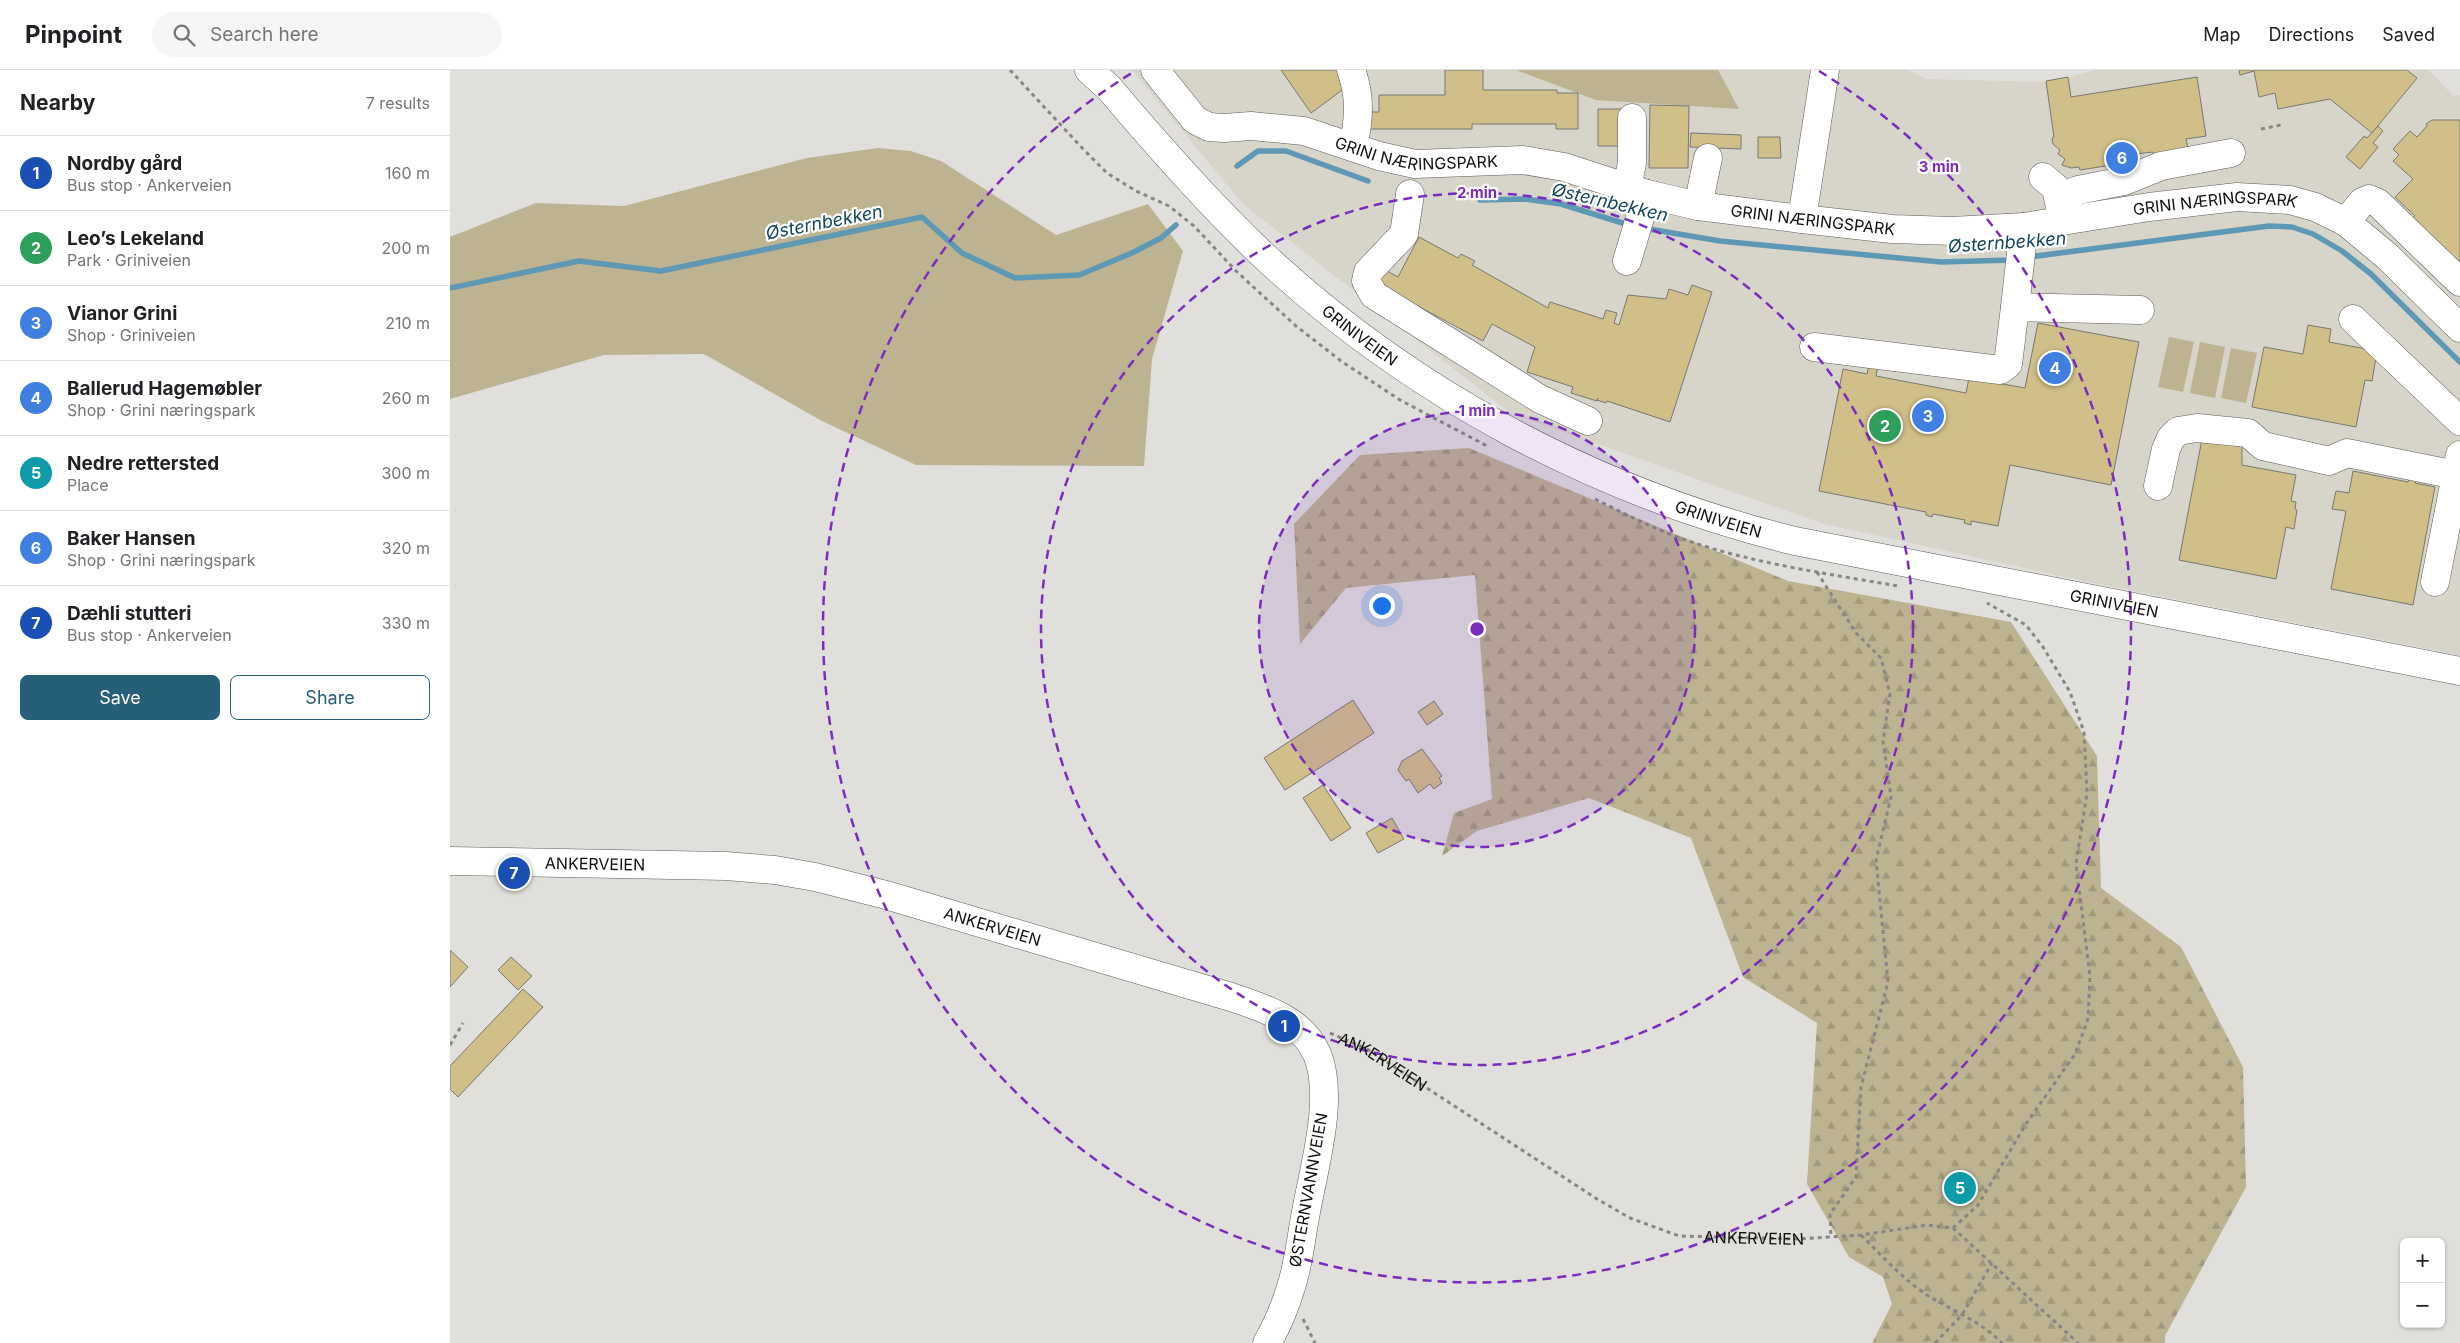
<!DOCTYPE html>
<meta charset="utf-8">
<style>
:root{--surface:#fff;--page:#f6f6f6;--text:#202124;--muted:#757577;--line:#e0e0e0;--accent:#255f78}
body{margin:0;font-family:Inter,sans-serif;background:var(--page);color:var(--text)}
.controls{position:absolute;right:15px;bottom:15px;display:grid;overflow:hidden;border-radius:8px;box-shadow:0 1px 4px #0004}
.controls button{width:45px;height:45px;display:grid;place-items:center;padding:0;border:0;border-bottom:1px solid var(--line);background:var(--surface);color:var(--text);font:25px sans-serif}
.you{position:absolute;left:931px;top:535px;width:18px;height:18px;margin:-12px;border:4px solid #fff;border-radius:50%;background:#1a73e8;box-shadow:0 0 0 8px #1a73e833}
.badge{display:grid;place-items:center;width:32px;height:32px;border-radius:50%;background:var(--accent);color:#fff;font-size:16px;font-weight:700}
.pin{position:absolute;translate:-50% -50%;border:2px solid #fff;box-shadow:0 1px 5px #0006}
.list{margin:0;padding:0;list-style:none}
h2{display:flex;justify-content:space-between;align-items:center;height:65px;margin:0;padding:0 20px;font-size:21px}
h2 small{font-size:16px;font-weight:400;color:var(--muted)}
.list li{display:grid;grid-template-columns:32px 1fr auto;gap:15px;align-items:center;box-sizing:border-box;height:75px;padding:0 20px;border-top:1px solid var(--line)}
.list b{display:block;font-size:19px;white-space:nowrap}
.list p{margin:0;font-size:16px;white-space:nowrap;color:var(--muted)}
.list em{font-size:16px;font-style:normal;color:var(--muted)}
.actions{display:flex;gap:10px;padding:15px 20px}
.actions a{flex:1;padding:11px 0;border:1px solid var(--accent);border-radius:8px;text-align:center;font-size:18px;color:var(--accent)}
.actions .main{background:var(--accent);color:#fff}
.icon{flex:none;width:28px;height:28px;fill:none;stroke:currentColor;stroke-width:2;stroke-linecap:round;stroke-linejoin:round}
.map{position:relative;flex:none;width:2010px;height:1273px;overflow:hidden}
header{display:flex;align-items:center;gap:30px;box-sizing:border-box;height:70px;padding:0 25px;background:var(--surface);border-bottom:1px solid var(--line)}
header strong{font-size:24px}
nav{display:flex;gap:28px;margin-inline-start:auto;font-size:18px}
.search{width:350px;height:45px;background:var(--page);display:flex;align-items:center;gap:12px;box-sizing:border-box;padding:0 18px;border-radius:28px;color:var(--muted);font-size:19px}
main{display:flex}
aside{flex:1;background:var(--surface)}
.map>svg:first-child{display:block}
</style>
<header>
<strong>Pinpoint</strong>
<div class="search"><svg class="icon" aria-label="search" viewBox="0 0 24 24"><circle cx="10" cy="10" r="6"/><path d="M15 15l6 6"/></svg>Search here</div>
<nav><a>Map</a><a>Directions</a><a>Saved</a></nav>
</header>
<main>
<aside>
<h2>Nearby<small>7 results</small></h2>
<ul class="list">
<li><span class="badge" style="background:#1a4fb4">1</span><div><b>Nordby gård</b><p>Bus stop · Ankerveien</p></div><em>160 m</em></li>
<li><span class="badge" style="background:#2e9e5b">2</span><div><b>Leo’s Lekeland</b><p>Park · Griniveien</p></div><em>200 m</em></li>
<li><span class="badge" style="background:#3f7fe0">3</span><div><b>Vianor Grini</b><p>Shop · Griniveien</p></div><em>210 m</em></li>
<li><span class="badge" style="background:#3f7fe0">4</span><div><b>Ballerud Hagemøbler</b><p>Shop · Grini næringspark</p></div><em>260 m</em></li>
<li><span class="badge" style="background:#0f9aa8">5</span><div><b>Nedre rettersted</b><p>Place</p></div><em>300 m</em></li>
<li><span class="badge" style="background:#3f7fe0">6</span><div><b>Baker Hansen</b><p>Shop · Grini næringspark</p></div><em>320 m</em></li>
<li><span class="badge" style="background:#1a4fb4">7</span><div><b>Dæhli stutteri</b><p>Bus stop · Ankerveien</p></div><em>330 m</em></li>
</ul>
<div class="actions"><a class="main">Save</a><a>Share</a></div>
</aside>
<div class="map">
<svg width="2010" height="1273" viewBox="0 0 2010 1273">
<defs>
<pattern id="forest-firs" width="22" height="20" patternUnits="userSpaceOnUse" patternTransform="scale(1.25)"><rect width="22" height="20" fill="#bdb391"/><path d="M5 1l3.5 6h-7zM16 11l3.5 6h-7z" fill="#a1997c"/></pattern>
</defs>
<rect width="100%" height="100%" fill="#e0dfdb"/>
<path fill="#d7d4c9" d="M 682,0 L 1458,0 L 1476,9 L 1599,12 L 1647,0 L 1979,0 L 2003,26 L 2010,25 L 2010,585 L 1624,509 L 1374,454 L 1060,343 L 793,134 Z"/>
<g fill="#bdb391">
<path d="M 1066,0 L 1268,0 L 1289,39 L 1146,30 Z"/>
<path d="M 428,78 L 461,81 L 491,91 L 606,165 L 698,134 L 733,181 L 702,289 L 694,396 L 466,395 L 372,351 L 254,284 L 154,285 L 0,329 L 0,167 L 86,133 L 174,136 L 357,88 Z"/>
<path d="M 1719,267 L 1744,272 L 1733,322 L 1708,317 Z"/>
<path d="M 1750,272 L 1775,277 L 1765,328 L 1740,323 Z"/>
<path d="M 1781,278 L 1807,283 L 1796,333 L 1771,328 Z"/>
</g>
<path fill="url(#forest-firs)" d="M 1019,378 L 1338,511 L 1561,552 L 1647,686 L 1651,818 L 1731,877 L 1793,997 L 1796,1117 L 1715,1266 L 1715,1273 L 1422,1273 L 1442,1234 L 1433,1207 L 1399,1187 L 1357,1114 L 1367,953 L 1293,907 L 1241,768 L 1139,728 L 1027,761 L 992,786 L 1004,743 L 1042,729 L 1025,505 L 896,518 L 850,574 L 844,454 L 910,385 Z"/>
<g fill="none" stroke-linecap="round" stroke-linejoin="round">
<g stroke="#5d98b4" stroke-width="5.5">
<path d="M 787,96 L 808,81 L 836,81 L 918,111"/>
<path d="M 1030,130 L 1075,129 L 1111,134 L 1179,155"/>
<path d="M 1193,158 L 1270,171 L 1491,192 L 1562,190"/>
<path d="M 1579,187 L 1819,156 L 1842,157 L 1863,164 L 1892,181 L 1921,204 L 2010,292"/>
<path d="M 0,218 L 129,191 L 211,201 L 472,147 L 512,183 L 565,208 L 629,205 L 682,183 L 711,168 L 726,155"/>
</g>
</g>
<g fill="#d0bf88" stroke="#787773">
<path d="M 831,0 L 888,0 L 899,15 L 861,43 Z"/>
<path d="M 995,0 L 1033,0 L 1033,20 L 1107,20 L 1107,23 L 1128,23 L 1128,59 L 1106,59 L 1106,54 L 1022,54 L 1022,59 L 916,59 L 916,42 L 929,42 L 929,25 L 995,25 Z"/>
<path d="M 1789,0 L 1957,0 L 1967,8 L 1922,63 L 1880,29 L 1828,39 L 1825,23 L 1809,27 L 1804,1 L 1790,5 Z"/>
<path d="M 1618,7 L 1621,27 L 1747,7 L 1756,66 L 1736,69 L 1738,78 L 1704,87 L 1703,82 L 1686,84 L 1687,91 L 1630,100 L 1629,97 L 1621,98 L 1612,95 L 1615,89 L 1608,84 L 1610,80 L 1603,74 L 1602,68 L 1604,67 L 1596,11 Z"/>
<path d="M 1200,35 L 1239,36 L 1238,98 L 1199,98 Z"/>
<path d="M 1148,39 L 1174,39 L 1173,76 L 1148,76 Z"/>
<path d="M 1982,50 L 2010,50 L 2010,194 L 1963,148 L 1965,146 L 1945,127 L 1963,109 L 1943,91 L 1949,85 L 1943,79 L 1960,61 L 1967,67 L 1977,56 L 1976,54 Z"/>
<path d="M 1928,56 L 1933,61 L 1923,73 L 1928,77 L 1910,99 L 1896,87 L 1914,66 L 1917,68 Z"/>
<path d="M 1241,63 L 1291,65 L 1291,79 L 1240,77 Z"/>
<path d="M 1308,67 L 1330,67 L 1331,88 L 1308,88 Z"/>
<path d="M 969,167 L 1008,188 L 1011,184 L 1025,191 L 1022,195 L 1098,238 L 1100,232 L 1153,249 L 1156,240 L 1167,243 L 1164,253 L 1169,255 L 1178,225 L 1216,229 L 1219,219 L 1238,225 L 1242,215 L 1262,222 L 1220,352 L 1157,331 L 1156,333 L 1147,330 L 1148,328 L 1147,331 L 1121,323 L 1123,317 L 1077,302 L 1085,277 L 1042,254 L 1033,271 L 940,221 L 925,211 L 932,198 L 948,207 Z"/>
<path d="M 1588,253 L 1689,272 L 1661,415 L 1560,395 L 1548,456 L 1521,451 L 1521,455 L 1514,453 L 1515,450 L 1483,444 L 1482,447 L 1476,445 L 1476,442 L 1369,421 L 1393,299 L 1417,304 L 1419,294 L 1428,296 L 1426,306 L 1516,323 L 1519,308 L 1575,318 Z"/>
<path d="M 1858,255 L 1881,259 L 1879,272 L 1927,281 L 1922,311 L 1915,310 L 1906,357 L 1802,337 L 1814,277 L 1853,284 Z"/>
<path d="M 1752,369 L 1792,370 L 1792,395 L 1846,405 L 1841,431 L 1846,432 L 1845,439 L 1847,440 L 1844,459 L 1836,457 L 1826,509 L 1729,490 Z"/>
<path d="M 1903,401 L 1958,412 L 1959,408 L 1966,409 L 1965,413 L 1985,417 L 1963,535 L 1881,519 L 1896,441 L 1882,439 L 1886,421 L 1899,423 Z"/>
<path d="M 903,630 L 924,663 L 835,720 L 814,688 Z"/>
<path d="M 984,631 L 993,644 L 977,655 L 968,642 Z"/>
<path d="M 972,679 L 992,706 L 989,708 L 992,713 L 984,719 L 980,714 L 968,723 L 959,709 L 956,711 L 948,700 L 952,691 Z"/>
<path d="M 873,715 L 901,758 L 881,771 L 853,728 Z"/>
<path d="M 942,748 L 954,769 L 928,783 L 916,763 Z"/>
<path d="M 0,880 L 18,897 L 0,917 Z"/>
<path d="M 61,887 L 82,906 L 68,920 L 48,900 Z"/>
<path d="M 73,919 L 93,937 L 8,1027 L 0,1019 L 0,996 Z"/>
</g>
<g fill="none" stroke-linecap="round" stroke-linejoin="round">
<g stroke="#5b5b57" stroke-width="29">
<g id="minor">
<path id="s2" d="M 705,0 L 745,50 L 759,57 L 774,58 L 801,56 L 854,61 L 929,86 L 965,94 L 1073,90 L 1114,97 L 1197,124 L 1248,136 L 1352,149 L 1442,159 L 1502,161 L 1574,157 L 1699,137 L 1787,127 L 1840,130 L 1865,137 L 1896,152 L 1938,187 L 2010,258"/>
<path d="M 901,0 C 911,27 909,50 903,77"/>
<path d="M 1593,107 L 1606,118 L 1612,146"/>
<path d="M 1177,118 L 1182,93 L 1182,48"/>
<path d="M 960,124 L 954,164 L 918,202 L 916,211 L 924,225 L 1090,329 L 1138,351"/>
<path d="M 1609,129 L 1628,120 L 1674,111 L 1711,96 L 1781,83"/>
<path d="M 1248,136 L 1258,88"/>
<path d="M 1352,149 L 1375,0"/>
<path d="M 1896,152 L 1912,132 L 1919,129 L 1928,133 L 2010,212"/>
<path d="M 1177,191 L 1197,124"/>
<path d="M 1565,237 L 1574,157"/>
<path d="M 1903,249 L 2010,351"/>
<path d="M 1364,277 L 1550,300 L 1558,294 L 1565,237 L 1690,240"/>
<path d="M 1708,416 L 1716,379 L 1721,368 L 1728,361 L 1747,358 L 1798,363 L 1813,376 L 1879,391 L 1897,383 L 2006,405"/>
<path d="M 1985,512 L 2010,385"/>
<path id="s3" d="M 0,791 L 276,796 L 325,800 L 365,807 L 436,825 L 781,927 C 813,938 852,949 867,984 C 885,1027 864,1097 856,1142 C 851,1167 849,1193 841,1217 C 835,1237 827,1256 817,1273"/>
</g>
</g>
<g stroke="#5b5b57" stroke-width="29">
<g id="major">
<path id="s4" d="M 639,0 L 659,18 C 708,76 758,133 813,185 C 962,324 1148,423 1345,471 L 2010,601"/>
</g>
</g>
<g stroke="#878684" stroke-width="3" stroke-dasharray="4 4" stroke-linecap="butt">
<path d="M 560,0 L 634,80 L 657,103 L 686,121 L 719,136 L 744,156 L 786,201 L 846,256 L 891,291 L 950,330 L 1039,377"/>
<path d="M 1811,59 L 1831,55 L 1834,56"/>
<path d="M 1145,429 C 1175,444 1204,459 1236,470 C 1301,493 1379,504 1448,516"/>
<path d="M 1367,502 L 1406,563 L 1431,588 L 1440,624 L 1433,671 L 1441,727 L 1426,790 L 1438,912 L 1411,1017 L 1406,1107 L 1380,1144 L 1381,1167"/>
<path id="s1" d="M 880,963 L 917,979 L 1147,1129 L 1180,1148 L 1229,1166 L 1347,1169 L 1411,1165 L 1477,1155 L 1503,1158 L 1628,1273"/>
<path d="M 0,975 L 13,953"/>
<path d="M 1503,1158 L 1528,1135 L 1576,1054 L 1625,984 L 1638,949 L 1640,906 L 1626,794 L 1637,723 L 1634,662 L 1620,622 L 1593,577 L 1576,555 L 1537,533"/>
<path d="M 1411,1165 C 1432,1186 1452,1208 1477,1225 C 1501,1240 1532,1252 1552,1273"/>
<path d="M 853,1249 L 865,1273"/>
<path d="M 1485,1273 L 1512,1245 L 1542,1193"/>
</g>
<use href="#minor" stroke="#fff" stroke-width="28"/>
<use href="#major" stroke="#fff" stroke-width="28"/>
</g>
<circle cx="1027" cy="559" r="218" fill="#7b2cbf" fill-opacity=".12"/>
<g fill="none" stroke="#7b2cbf" stroke-width="2.5" stroke-dasharray="9 6">
<circle cx="1027" cy="559" r="218"/>
<circle cx="1027" cy="559" r="436"/>
<path d="M1369 1A654 654 0 1 1 685 1"/>
</g>
<g text-anchor="middle" dominant-baseline="central" stroke-width="4.5" stroke-linejoin="round" paint-order="stroke">
<g font-size="16" fill="#0f0f0e" stroke="#fff">
<text stroke="none"><textPath href="#s2" startOffset="291">GRINI NÆRINGSPARK</textPath></text>
<text stroke="none"><textPath href="#s2" startOffset="1101">GRINI NÆRINGSPARK</textPath></text>
<text stroke="none"><textPath href="#s2" startOffset="696">GRINI NÆRINGSPARK</textPath></text>
<text stroke="none"><textPath href="#s4" startOffset="380">GRINIVEIEN</textPath></text>
<text stroke="none"><textPath href="#s4" startOffset="785">GRINIVEIEN</textPath></text>
<text stroke="none"><textPath href="#s4" startOffset="1190">GRINIVEIEN</textPath></text>
<text stroke="none"><textPath href="#s3" startOffset="145">ANKERVEIEN</textPath></text>
<text stroke="none"><textPath href="#s3" startOffset="550">ANKERVEIEN</textPath></text>
<text stroke="none"><textPath href="#s1" startOffset="60">ANKERVEIEN</textPath></text>
<text transform="translate(858 1120) rotate(-80)">ØSTERNVANNVEIEN</text>
<text stroke="none"><textPath href="#s1" startOffset="480">ANKERVEIEN</textPath></text>
</g>
<g font-size="18" font-style="italic" fill="#13465a" stroke="#fff">
<text transform="translate(1160 132) rotate(13)">Østernbekken</text>
<text transform="translate(374 152) rotate(-11)">Østernbekken</text>
<text transform="translate(1557 172) rotate(-4)">Østernbekken</text>
</g>
</g>
<circle cx="1027" cy="559" r="8" fill="#7b2cbf" stroke="#fff" stroke-width="2.5"/>
<g font-size="15" text-anchor="middle" font-weight="bold" fill="#7b2cbf" stroke="#fff" stroke-width="4.5" stroke-linejoin="round" paint-order="stroke">
<text x="1489" y="102">3 min</text>
<text x="1027" y="128">2 min</text>
<text x="1027" y="346">1 min</text>
</g>
</svg>
<div class="controls">
<button>+</button>
<button>−</button>
</div>
<div class="you"></div>
<div class="pin badge" style="left:834px;top:956px;background:#1a4fb4">1</div>
<div class="pin badge" style="left:1435px;top:356px;background:#2e9e5b">2</div>
<div class="pin badge" style="left:1478px;top:346px;background:#3f7fe0">3</div>
<div class="pin badge" style="left:1605px;top:298px;background:#3f7fe0">4</div>
<div class="pin badge" style="left:1510px;top:1118px;background:#0f9aa8">5</div>
<div class="pin badge" style="left:1672px;top:88px;background:#3f7fe0">6</div>
<div class="pin badge" style="left:64px;top:803px;background:#1a4fb4">7</div>
</div>
</main>
